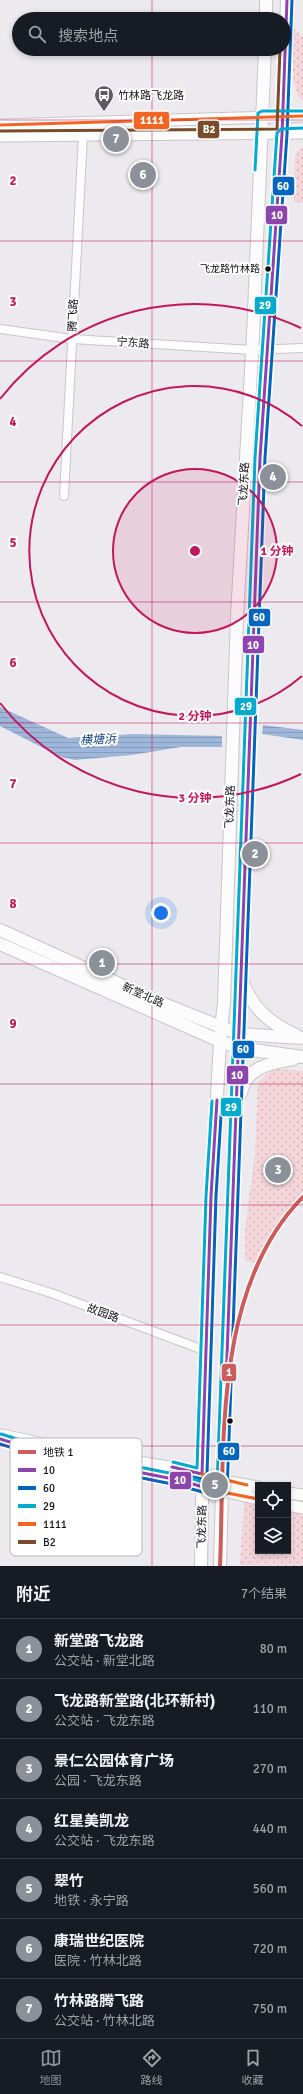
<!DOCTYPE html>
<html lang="zh">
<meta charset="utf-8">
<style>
:root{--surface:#171b24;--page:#242831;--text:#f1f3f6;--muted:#9ea1a6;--line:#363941;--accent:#8c9099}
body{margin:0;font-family:Signika,"Noto Sans SC",sans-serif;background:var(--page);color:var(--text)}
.controls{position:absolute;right:12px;bottom:12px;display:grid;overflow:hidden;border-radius:0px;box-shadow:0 2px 6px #0003}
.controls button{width:36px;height:36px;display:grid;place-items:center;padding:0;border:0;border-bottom:1px solid var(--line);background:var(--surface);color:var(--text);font:20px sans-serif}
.you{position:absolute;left:161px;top:913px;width:14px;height:14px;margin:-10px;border:3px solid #fff;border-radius:50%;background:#1a73e8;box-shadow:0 0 0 6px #1a73e833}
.badge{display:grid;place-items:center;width:26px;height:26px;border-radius:50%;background:var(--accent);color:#fff;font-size:13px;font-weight:700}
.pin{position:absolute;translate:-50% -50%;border:2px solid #fff;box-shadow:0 1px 4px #0006}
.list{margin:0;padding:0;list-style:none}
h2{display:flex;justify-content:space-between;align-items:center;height:52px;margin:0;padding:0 16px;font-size:17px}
h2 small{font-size:13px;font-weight:400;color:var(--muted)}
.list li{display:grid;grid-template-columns:26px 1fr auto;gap:12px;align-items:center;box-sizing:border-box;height:60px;padding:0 16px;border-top:1px solid var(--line)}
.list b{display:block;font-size:15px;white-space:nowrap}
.list p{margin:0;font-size:13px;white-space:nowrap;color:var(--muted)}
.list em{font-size:13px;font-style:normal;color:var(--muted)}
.icon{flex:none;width:22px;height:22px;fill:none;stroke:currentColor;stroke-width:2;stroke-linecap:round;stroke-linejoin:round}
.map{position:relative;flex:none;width:303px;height:1566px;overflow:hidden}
.search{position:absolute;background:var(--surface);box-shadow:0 2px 6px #0003;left:12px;right:12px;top:12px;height:44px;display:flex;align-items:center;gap:10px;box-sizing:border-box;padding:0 14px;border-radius:22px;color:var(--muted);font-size:15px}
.sheet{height:472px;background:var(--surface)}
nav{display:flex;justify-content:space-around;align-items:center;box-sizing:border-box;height:56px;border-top:1px solid var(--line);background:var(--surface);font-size:11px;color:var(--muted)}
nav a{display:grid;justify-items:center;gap:2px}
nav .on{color:var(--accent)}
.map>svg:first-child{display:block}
</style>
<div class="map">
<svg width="303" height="1566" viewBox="0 0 303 1566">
<defs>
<pattern id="park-dots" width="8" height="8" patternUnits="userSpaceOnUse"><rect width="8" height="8" fill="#f4d6da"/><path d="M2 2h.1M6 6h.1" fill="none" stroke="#d0b6ba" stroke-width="1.8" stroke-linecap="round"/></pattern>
<pattern id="water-rules" width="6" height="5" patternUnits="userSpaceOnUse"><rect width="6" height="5" fill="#9eb6da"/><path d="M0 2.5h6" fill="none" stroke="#879bba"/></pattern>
</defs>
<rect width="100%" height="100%" fill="#eceaee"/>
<g fill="url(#park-dots)">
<path d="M 294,29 L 303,37 L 303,102 C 288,88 294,49 294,29 Z"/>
<path d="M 303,146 L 303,203 L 294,202 L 295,155 Z"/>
<path d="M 278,1069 L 303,1071 L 303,1191 L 267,1242 L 257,1263 L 245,1261 L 245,1230 L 255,1153 L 258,1083 L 270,1071 Z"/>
<path d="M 248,1499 L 258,1501 L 258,1551 L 288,1551 L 288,1509 L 303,1512 L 303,1566 L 240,1565 L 244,1502 Z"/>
</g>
<g fill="url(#water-rules)">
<path d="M 0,707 L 68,738 L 134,734 L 222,736 L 222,747 L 181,747 L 132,755 L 75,760 L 61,757 L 0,726 Z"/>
<path d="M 263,725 L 303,730 L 303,740 L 262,734 Z"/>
</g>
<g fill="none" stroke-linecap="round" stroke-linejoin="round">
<g stroke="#c8c6c9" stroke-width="10">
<g id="minor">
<path d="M 0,329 L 72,339 L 252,350 L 303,348"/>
<path d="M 64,496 L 83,135"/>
<path d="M 0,1277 L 51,1293 L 206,1351"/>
</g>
</g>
<g stroke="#c8c6c9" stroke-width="13">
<g id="secondary">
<path d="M 0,125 L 303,116"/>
<path d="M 0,136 L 303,133"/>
<path d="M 2,1435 L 90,1454 L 181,1469 L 223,1481 L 258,1487"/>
<path d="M 0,1439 L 48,1454 L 178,1480 L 258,1499"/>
<path d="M 288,1493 L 303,1495"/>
<path d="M 288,1505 L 303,1508"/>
</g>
</g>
<g stroke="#c8c6c9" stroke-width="14">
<g id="primary">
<path d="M 266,19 L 266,0"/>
<path d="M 0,930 L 161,1003 L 239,1034 L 303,1038"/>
<path d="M 0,944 L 220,1041 L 239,1048 L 303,1057"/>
<path d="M 243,983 C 253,1009 271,1024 296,1035"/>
<path d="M 241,1093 C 246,1067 270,1063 293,1059"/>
<path d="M 201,1566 C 203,1426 206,1285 215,1145 C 217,1098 218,1050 224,1003 L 237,616 L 253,336 L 265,49"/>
<path d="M 220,1566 L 223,1452 L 260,458 L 282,134 L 287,0"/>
</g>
</g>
<use href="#minor" stroke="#fcfcfc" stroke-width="8"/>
<use href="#secondary" stroke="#fcfcfc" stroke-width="11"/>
<use href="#primary" stroke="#fcfcfc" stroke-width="12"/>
<g stroke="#fff" stroke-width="6">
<g id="bus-1">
<path d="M 0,1439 L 48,1454 L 178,1480 L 222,1492 L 260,458 L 282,134 L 287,0"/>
<path d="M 172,1467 L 202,1474 L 211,1196 L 217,1100"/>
</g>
</g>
<g stroke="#fff" stroke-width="6">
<g id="bus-2">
<path d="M 0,1444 L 47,1459 L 177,1485 L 221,1497 L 227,1493 L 265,458 L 287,134 L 292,0"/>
<path d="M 171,1472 L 202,1479 L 207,1475 L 216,1196 L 222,1100"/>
</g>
</g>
<g stroke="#fff" stroke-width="6">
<g id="bus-3">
<path d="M 255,170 L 258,113 L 262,111 L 303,111"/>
<path d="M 1,1434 L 49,1449 L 179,1475 L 217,1486 L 255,458 L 277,133 L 281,129 L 303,128"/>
<path d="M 173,1462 L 197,1468 L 206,1196 L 212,1101"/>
</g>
</g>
<g stroke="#fff" stroke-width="6">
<g id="bus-4">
<path d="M 0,125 L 303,116"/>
<path d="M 202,1474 L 247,1485"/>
<path d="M 220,1566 L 222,1492 L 258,1499"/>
</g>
</g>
<g stroke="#fff" stroke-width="6">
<path id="bus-5" d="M 0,131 L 277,129 L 280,49"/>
</g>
<use href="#bus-1" stroke="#8e44ad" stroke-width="3"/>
<use href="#bus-2" stroke="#0065bd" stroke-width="3"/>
<use href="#bus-3" stroke="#00a9ce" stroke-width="3"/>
<use href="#bus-4" stroke="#f26522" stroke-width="3"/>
<use href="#bus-5" stroke="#7a4b2a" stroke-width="3"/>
<g stroke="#fff" stroke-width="7">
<path id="metro-1" d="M 220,1566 C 225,1447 212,1289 303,1197"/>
</g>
<use href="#metro-1" stroke="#cd5c5c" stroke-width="4"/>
</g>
<path fill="none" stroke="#c2185b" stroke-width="1" stroke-opacity="0.55" d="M 152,0 L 152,19M 152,49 L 152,1566M 0,120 L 303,120M 0,241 L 303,241M 0,361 L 303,361M 0,482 L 303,482M 0,602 L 303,602M 0,723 L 303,723M 0,843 L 303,843M 0,964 L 303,964M 0,1084 L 303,1084M 0,1205 L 303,1205M 0,1325 L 303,1325M 0,1446 L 303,1446"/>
<circle cx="195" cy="551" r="82" fill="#c2185b" fill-opacity=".12"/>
<g fill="none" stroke="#c2185b" stroke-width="2">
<circle cx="195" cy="551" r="82"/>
<path d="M302 676A165 165 0 1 1 302 426"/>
<path d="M301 774A247 247 0 0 1 0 703M0 399A247 247 0 0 1 301 328"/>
</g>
<defs>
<g id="bus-pin" transform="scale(1)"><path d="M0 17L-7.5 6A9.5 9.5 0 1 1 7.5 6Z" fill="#5e5c5f" stroke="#fff"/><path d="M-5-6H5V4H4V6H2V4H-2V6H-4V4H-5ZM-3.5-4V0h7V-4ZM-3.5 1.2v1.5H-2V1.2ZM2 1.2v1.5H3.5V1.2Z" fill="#fff"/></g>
</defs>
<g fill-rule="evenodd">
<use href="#bus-pin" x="104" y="95"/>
</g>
<g fill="#110f12" stroke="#fff" stroke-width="1.5">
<circle cx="268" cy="269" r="3.5"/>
<circle cx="230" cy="1421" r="3.5"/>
</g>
<g text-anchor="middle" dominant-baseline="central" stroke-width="4" stroke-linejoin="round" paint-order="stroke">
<g font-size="10" fill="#110f12" stroke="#fff" text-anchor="end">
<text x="260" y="269">飞龙路竹林路</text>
</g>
<g font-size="11" fill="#110f12" stroke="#fff" text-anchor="start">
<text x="118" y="95">竹林路飞龙路</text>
</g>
<g font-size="11" fill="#110f12" stroke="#fff">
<text transform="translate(73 315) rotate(-87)">腾飞路</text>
<text transform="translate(133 343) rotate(4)">宁东路</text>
<text transform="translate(244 484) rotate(-87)">飞龙东路</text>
<text transform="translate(230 807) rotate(-88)">飞龙东路</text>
<text transform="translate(143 995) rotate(24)">新堂北路</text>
<text transform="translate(103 1313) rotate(20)">故园路</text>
<text transform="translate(202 1527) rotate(-89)">飞龙东路</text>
</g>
<g font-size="12" font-style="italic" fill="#174580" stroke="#fff">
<text transform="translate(98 740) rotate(-3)">横塘浜</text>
</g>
</g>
<rect x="10" y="1438" width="132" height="118" rx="6" fill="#fff" stroke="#b8b7b8" stroke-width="1"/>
<rect x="18" y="1450" width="18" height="4" fill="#cd5c5c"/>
<rect x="18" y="1468" width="18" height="4" fill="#8e44ad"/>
<rect x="18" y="1486" width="18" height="4" fill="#0065bd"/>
<rect x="18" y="1504" width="18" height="4" fill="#00a9ce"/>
<rect x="18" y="1522" width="18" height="4" fill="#f26522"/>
<rect x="18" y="1540" width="18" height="4" fill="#7a4b2a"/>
<g font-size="11" fill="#110f12">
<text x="43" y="1456">地铁 1</text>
<text x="43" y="1474">10</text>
<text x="43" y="1492">60</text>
<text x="43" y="1510">29</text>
<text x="43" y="1528">1111</text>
<text x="43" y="1546">B2</text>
</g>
<g font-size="13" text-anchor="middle" font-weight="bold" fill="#c2185b" stroke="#fff" stroke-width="4" stroke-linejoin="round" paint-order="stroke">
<text x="13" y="185">2</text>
<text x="13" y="306">3</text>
<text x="13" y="426">4</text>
<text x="13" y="547">5</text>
<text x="13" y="667">6</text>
<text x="13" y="788">7</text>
<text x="13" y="908">8</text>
<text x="13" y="1028">9</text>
</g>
<circle cx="195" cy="551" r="6" fill="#c2185b" stroke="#fff" stroke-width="2"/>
<g font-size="12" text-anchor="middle" font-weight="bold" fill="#c2185b" stroke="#fff" stroke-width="4" stroke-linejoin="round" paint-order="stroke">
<text x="277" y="555">1 分钟</text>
<text x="195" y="720">2 分钟</text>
<text x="195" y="802">3 分钟</text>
</g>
<g stroke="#fff" stroke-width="1.5">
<rect x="133" y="111" width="37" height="19" rx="4" fill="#f26522"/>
<rect x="197" y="120" width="23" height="19" rx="4" fill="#7a4b2a"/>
<rect x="272" y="176" width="23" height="20" rx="4" fill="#0065bd"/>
<rect x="265" y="205" width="23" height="20" rx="4" fill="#8e44ad"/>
<rect x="254" y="296" width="23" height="19" rx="4" fill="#00a9ce"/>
<rect x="248" y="608" width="23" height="19" rx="4" fill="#0065bd"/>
<rect x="242" y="635" width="23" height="19" rx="4" fill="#8e44ad"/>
<rect x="234" y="697" width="23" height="19" rx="4" fill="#00a9ce"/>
<rect x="232" y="1040" width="23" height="19" rx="4" fill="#0065bd"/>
<rect x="226" y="1065" width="23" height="20" rx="4" fill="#8e44ad"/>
<rect x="220" y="1097" width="22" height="20" rx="4" fill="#00a9ce"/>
<rect x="221" y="1363" width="16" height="19" rx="4" fill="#cd5c5c"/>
<rect x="217" y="1442" width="23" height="19" rx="4" fill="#0065bd"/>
<rect x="169" y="1471" width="23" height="19" rx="4" fill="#8e44ad"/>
</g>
<g font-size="11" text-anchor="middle" font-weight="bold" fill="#fff">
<text x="152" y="124">1111</text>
<text x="209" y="133">B2</text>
<text x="283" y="190">60</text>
<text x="277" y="219">10</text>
<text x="265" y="309">29</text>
<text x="259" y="621">60</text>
<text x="253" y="649">10</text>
<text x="246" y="710">29</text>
<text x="243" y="1053">60</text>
<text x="237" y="1079">10</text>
<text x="231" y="1111">29</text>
<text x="229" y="1376">1</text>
<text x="229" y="1455">60</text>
<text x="180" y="1484">10</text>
</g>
</svg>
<div class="controls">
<button><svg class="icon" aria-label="locate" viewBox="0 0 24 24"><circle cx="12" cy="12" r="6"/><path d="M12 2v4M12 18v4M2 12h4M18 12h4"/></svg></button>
<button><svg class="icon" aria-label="layers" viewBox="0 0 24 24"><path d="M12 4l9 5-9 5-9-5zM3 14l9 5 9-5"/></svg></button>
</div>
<div class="you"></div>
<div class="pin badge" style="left:102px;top:963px">1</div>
<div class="pin badge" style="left:255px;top:854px">2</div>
<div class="pin badge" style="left:278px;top:1170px">3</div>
<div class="pin badge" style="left:273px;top:477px">4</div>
<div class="pin badge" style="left:215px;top:1485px">5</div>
<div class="pin badge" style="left:143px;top:175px">6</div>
<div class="pin badge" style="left:116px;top:139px">7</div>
<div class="search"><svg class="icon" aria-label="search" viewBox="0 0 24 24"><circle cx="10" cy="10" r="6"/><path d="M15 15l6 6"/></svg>搜索地点</div>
</div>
<section class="sheet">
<h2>附近<small>7个结果</small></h2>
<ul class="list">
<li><span class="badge">1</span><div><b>新堂路飞龙路</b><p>公交站 · 新堂北路</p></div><em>80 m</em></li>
<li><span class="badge">2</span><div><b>飞龙路新堂路(北环新村)</b><p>公交站 · 飞龙东路</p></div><em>110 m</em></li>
<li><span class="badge">3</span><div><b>景仁公园体育广场</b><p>公园 · 飞龙东路</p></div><em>270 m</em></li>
<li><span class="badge">4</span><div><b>红星美凯龙</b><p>公交站 · 飞龙东路</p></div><em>440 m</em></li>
<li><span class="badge">5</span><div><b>翠竹</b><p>地铁 · 永宁路</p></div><em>560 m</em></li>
<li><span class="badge">6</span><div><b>康瑞世纪医院</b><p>医院 · 竹林北路</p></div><em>720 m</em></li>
<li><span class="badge">7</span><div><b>竹林路腾飞路</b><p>公交站 · 竹林北路</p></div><em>750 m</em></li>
</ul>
</section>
<nav>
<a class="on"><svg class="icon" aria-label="map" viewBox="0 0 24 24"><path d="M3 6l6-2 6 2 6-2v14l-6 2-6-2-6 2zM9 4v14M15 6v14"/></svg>地图</a>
<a><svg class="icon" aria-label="directions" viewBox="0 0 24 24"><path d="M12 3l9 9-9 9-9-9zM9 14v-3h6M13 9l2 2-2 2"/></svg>路线</a>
<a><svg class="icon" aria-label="saved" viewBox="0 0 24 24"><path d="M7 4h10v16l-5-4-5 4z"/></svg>收藏</a>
</nav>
